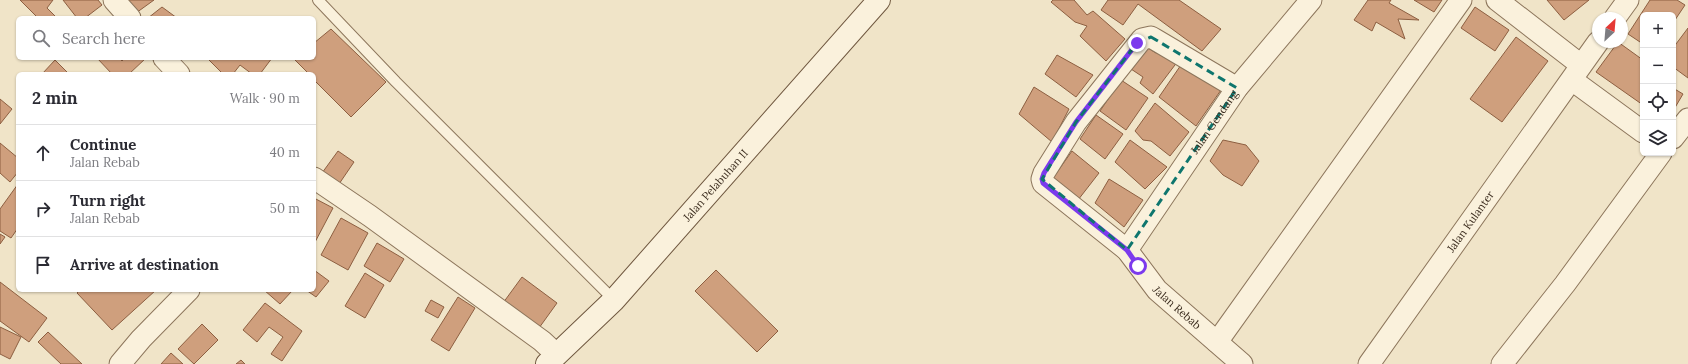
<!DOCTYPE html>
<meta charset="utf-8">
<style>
:root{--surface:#fff;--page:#f7f7f7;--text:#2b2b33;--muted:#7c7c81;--line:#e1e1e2}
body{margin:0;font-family:Lora,serif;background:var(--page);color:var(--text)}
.controls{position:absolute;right:12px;top:12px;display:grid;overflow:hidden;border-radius:6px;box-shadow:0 1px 3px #0004}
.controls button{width:36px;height:36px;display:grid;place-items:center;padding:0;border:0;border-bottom:1px solid var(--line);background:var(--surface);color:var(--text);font:20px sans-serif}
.compass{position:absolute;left:1592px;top:12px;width:36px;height:36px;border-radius:50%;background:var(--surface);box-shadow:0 1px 3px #0004;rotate:26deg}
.stop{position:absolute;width:12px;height:12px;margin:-9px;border:3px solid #7c3aed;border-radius:50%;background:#fff}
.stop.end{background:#7c3aed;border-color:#fff;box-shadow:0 1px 4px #0008}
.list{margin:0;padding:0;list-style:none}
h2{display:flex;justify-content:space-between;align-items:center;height:52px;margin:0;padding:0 16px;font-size:17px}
h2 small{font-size:13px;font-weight:400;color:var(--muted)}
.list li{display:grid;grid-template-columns:26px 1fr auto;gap:12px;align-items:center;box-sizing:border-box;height:56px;padding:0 16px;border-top:1px solid var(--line)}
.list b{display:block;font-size:15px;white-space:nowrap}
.list p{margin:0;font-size:13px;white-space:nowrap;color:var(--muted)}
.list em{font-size:13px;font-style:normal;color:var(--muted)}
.icon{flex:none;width:22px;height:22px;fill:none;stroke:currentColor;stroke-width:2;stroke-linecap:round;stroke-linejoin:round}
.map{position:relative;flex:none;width:1688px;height:364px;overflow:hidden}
.search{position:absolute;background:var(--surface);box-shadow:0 1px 3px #0004;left:16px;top:16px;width:300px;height:44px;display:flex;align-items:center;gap:10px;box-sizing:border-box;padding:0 14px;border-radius:6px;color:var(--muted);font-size:15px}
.panel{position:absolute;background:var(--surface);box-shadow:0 1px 3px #0004;left:16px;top:72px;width:300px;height:220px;border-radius:6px}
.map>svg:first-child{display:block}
</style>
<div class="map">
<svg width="1688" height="364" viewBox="0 0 1688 364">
<rect width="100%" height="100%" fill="#f0e4c8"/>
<g fill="#cf9f7d" stroke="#8d5f41">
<path d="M 20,0 L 53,0 L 47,8 L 57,18 L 38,18 Z"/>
<path d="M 63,0 L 98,0 L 102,5 L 85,18 L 77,18 Z"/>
<path d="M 126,0 L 154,0 L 136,13 Z"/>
<path d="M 1053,0 L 1074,0 L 1087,15 L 1093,11 L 1125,39 L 1106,61 L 1080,36 L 1087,26 L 1075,22 L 1051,2 Z"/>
<path d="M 1108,0 L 1179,0 L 1221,29 L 1202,51 L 1138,4 L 1123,25 L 1101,10 Z"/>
<path d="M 1368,0 L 1391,0 L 1389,3 L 1419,20 L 1398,19 L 1405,39 L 1376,22 L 1372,31 L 1354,20 Z"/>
<path d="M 1414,0 L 1442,0 L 1434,12 Z"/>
<path d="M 1547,0 L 1589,0 L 1564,20 Z"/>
<path d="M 1650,0 L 1677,0 L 1685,5 L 1673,23 L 1673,15 L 1643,15 L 1643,44 L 1628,34 Z"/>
<path d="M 162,7 L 177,18 L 148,18 Z"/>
<path d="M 1475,7 L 1509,30 L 1495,51 L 1461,28 Z"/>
<path d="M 1688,28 L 1688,78 L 1673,67 L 1673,48 Z"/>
<path d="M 331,29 L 386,82 L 351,117 L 314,80 L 314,74 L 309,74 L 295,60 L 297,58 L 314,58 L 314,43 Z"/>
<path d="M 1516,37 L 1548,61 L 1502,122 L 1470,99 Z"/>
<path d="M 1618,42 L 1643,60 L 1643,105 L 1596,72 Z"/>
<path d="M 1148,48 L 1156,53 L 1164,50 L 1178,61 L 1153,94 L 1140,83 L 1143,77 L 1131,69 Z"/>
<path d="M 1057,55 L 1093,75 L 1076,97 L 1045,74 Z"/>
<path d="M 97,58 L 119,58 L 122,61 L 125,58 L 146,58 L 129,74 L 112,74 Z"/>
<path d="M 207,58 L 272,58 L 260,74 L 252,74 L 240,65 L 233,74 L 223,74 Z"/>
<path d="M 55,60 L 69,74 L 42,74 Z"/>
<path d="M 1183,62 L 1221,90 L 1196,126 L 1159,97 Z"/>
<path d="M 1121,80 L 1148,98 L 1126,130 L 1100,111 Z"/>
<path d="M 1034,87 L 1069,109 L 1052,142 L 1019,114 Z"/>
<path d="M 1673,88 L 1683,94 L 1673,111 Z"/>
<path d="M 0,99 L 12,109 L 0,124 Z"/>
<path d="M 1155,103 L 1189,132 L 1170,156 L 1151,141 L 1143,140 L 1135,131 Z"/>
<path d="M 1096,115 L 1123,134 L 1105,159 L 1080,139 Z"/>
<path d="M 1130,140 L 1167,167 L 1145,189 L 1115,162 Z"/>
<path d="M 1223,140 L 1246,145 L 1259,161 L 1242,186 L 1223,175 L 1210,161 Z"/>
<path d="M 0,143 L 18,158 L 18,172 L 10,182 L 0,173 Z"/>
<path d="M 338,151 L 354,162 L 339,184 L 322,173 Z"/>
<path d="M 1072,151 L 1099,173 L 1078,200 L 1053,178 Z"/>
<path d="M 1109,179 L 1143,200 L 1124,227 L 1095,203 Z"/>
<path d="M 18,184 L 18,228 L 11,238 L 0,231 L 0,209 Z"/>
<path d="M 314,198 L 333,208 L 314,244 Z"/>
<path d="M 341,218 L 368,233 L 348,270 L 321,255 Z"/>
<path d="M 0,234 L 5,237 L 0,244 Z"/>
<path d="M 377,243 L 404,259 L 390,282 L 364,266 Z"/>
<path d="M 314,270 L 329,281 L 316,297 L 306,290 L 314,290 Z"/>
<path d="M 716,270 L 778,331 L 757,352 L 695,291 Z"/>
<path d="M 365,273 L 384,285 L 365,318 L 345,306 Z"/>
<path d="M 522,277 L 557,303 L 539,328 L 503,303 Z"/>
<path d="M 0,282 L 47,318 L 29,342 L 0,321 Z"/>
<path d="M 80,290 L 156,290 L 112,330 L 77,293 Z"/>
<path d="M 264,290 L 290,290 L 292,291 L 280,304 Z"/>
<path d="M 458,297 L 475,308 L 449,351 L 431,340 Z"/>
<path d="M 431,300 L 444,307 L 438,318 L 425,311 Z"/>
<path d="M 265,303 L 302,331 L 282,361 L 271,354 L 283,337 L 269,327 L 257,342 L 243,330 Z"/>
<path d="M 202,324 L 218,340 L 194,364 L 178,349 Z"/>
<path d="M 0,327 L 21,337 L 10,359 L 0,354 Z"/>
<path d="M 48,332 L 82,364 L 61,364 L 38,342 Z"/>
<path d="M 171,353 L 183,364 L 161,364 Z"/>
<path d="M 241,360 L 245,364 L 236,364 Z"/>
</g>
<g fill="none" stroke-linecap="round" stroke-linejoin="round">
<g stroke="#8d765c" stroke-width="12">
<path id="service" d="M 318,0 L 396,82 L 614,300"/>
</g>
<g stroke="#8d765c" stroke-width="23">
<g id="minor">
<path d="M 114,0 L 130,18"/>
<path d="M 1497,0 L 1581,65"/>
<path d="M 1615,18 L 1628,0"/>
<path d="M 164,58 L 179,74"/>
<path d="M 1572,80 L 1643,132"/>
<path id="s1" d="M 1237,88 L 1156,40 L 1151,37 L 1142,39 L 1076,122 L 1044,173 L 1042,179 L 1043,183 L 1127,250 L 1157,290 L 1242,364"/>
<path d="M 1673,138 L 1688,119"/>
<path d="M 314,178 L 370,216 L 542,341 L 556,354"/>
<path id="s2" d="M 1127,250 L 1237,88 L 1311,0"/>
<path d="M 1217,342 L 1461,0"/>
<path d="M 120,364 L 141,339 L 189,290"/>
<path id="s3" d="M 1369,364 L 1598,42"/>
<path d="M 1502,364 L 1565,284 L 1661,153"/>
</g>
</g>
<g stroke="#6f573f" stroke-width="24">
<g id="secondary">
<path id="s4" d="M 547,364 L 614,300 L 879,0"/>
</g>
</g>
<use href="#service" stroke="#faf1dc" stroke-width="10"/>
<use href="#minor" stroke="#faf1dc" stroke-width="21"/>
<use href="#secondary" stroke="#faf1dc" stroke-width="22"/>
</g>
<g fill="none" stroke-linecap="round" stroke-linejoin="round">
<path stroke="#7c3aed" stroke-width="5" d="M 1137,43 L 1076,122 L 1044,173 L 1042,179 L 1043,183 L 1127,250 L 1138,266"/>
</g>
<path fill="none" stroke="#0f766e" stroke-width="3" stroke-dasharray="8 5" stroke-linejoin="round" d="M 1151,37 L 1237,88 L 1127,250 L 1042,179 L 1076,122 L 1137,43 Z"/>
<g text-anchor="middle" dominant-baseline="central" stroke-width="3" stroke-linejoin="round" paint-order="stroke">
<g font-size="11" fill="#3d2e20" stroke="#f7eed8">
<text stroke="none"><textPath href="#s2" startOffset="155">Jalan Gendang</textPath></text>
<text stroke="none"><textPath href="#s4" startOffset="246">Jalan Pelabuhan II</textPath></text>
<text stroke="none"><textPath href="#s3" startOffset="175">Jalan Kulanter</textPath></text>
<text stroke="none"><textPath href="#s1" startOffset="470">Jalan Rebab</textPath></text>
</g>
</g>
</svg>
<div class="controls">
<button>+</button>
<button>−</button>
<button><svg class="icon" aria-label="locate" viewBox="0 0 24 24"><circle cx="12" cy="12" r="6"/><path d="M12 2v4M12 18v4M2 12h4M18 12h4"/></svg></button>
<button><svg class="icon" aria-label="layers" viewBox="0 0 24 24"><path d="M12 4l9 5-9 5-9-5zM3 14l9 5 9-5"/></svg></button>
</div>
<svg class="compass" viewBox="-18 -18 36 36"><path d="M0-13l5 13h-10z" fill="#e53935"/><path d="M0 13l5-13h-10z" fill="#7c7c81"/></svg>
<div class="stop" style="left:1138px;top:266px"></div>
<div class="stop end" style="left:1137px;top:43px"></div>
<div class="search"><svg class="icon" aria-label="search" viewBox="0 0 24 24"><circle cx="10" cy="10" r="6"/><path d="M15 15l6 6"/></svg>Search here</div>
<section class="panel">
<h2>2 min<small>Walk · 90 m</small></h2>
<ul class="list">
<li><svg class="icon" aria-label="ahead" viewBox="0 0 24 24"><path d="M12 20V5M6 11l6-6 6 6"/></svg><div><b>Continue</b><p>Jalan Rebab</p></div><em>40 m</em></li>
<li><svg class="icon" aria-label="right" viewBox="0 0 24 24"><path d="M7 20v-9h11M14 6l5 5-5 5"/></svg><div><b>Turn right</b><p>Jalan Rebab</p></div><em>50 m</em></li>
<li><svg class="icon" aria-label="arrive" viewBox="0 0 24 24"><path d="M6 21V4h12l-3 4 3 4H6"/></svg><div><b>Arrive at destination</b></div></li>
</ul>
</section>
</div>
